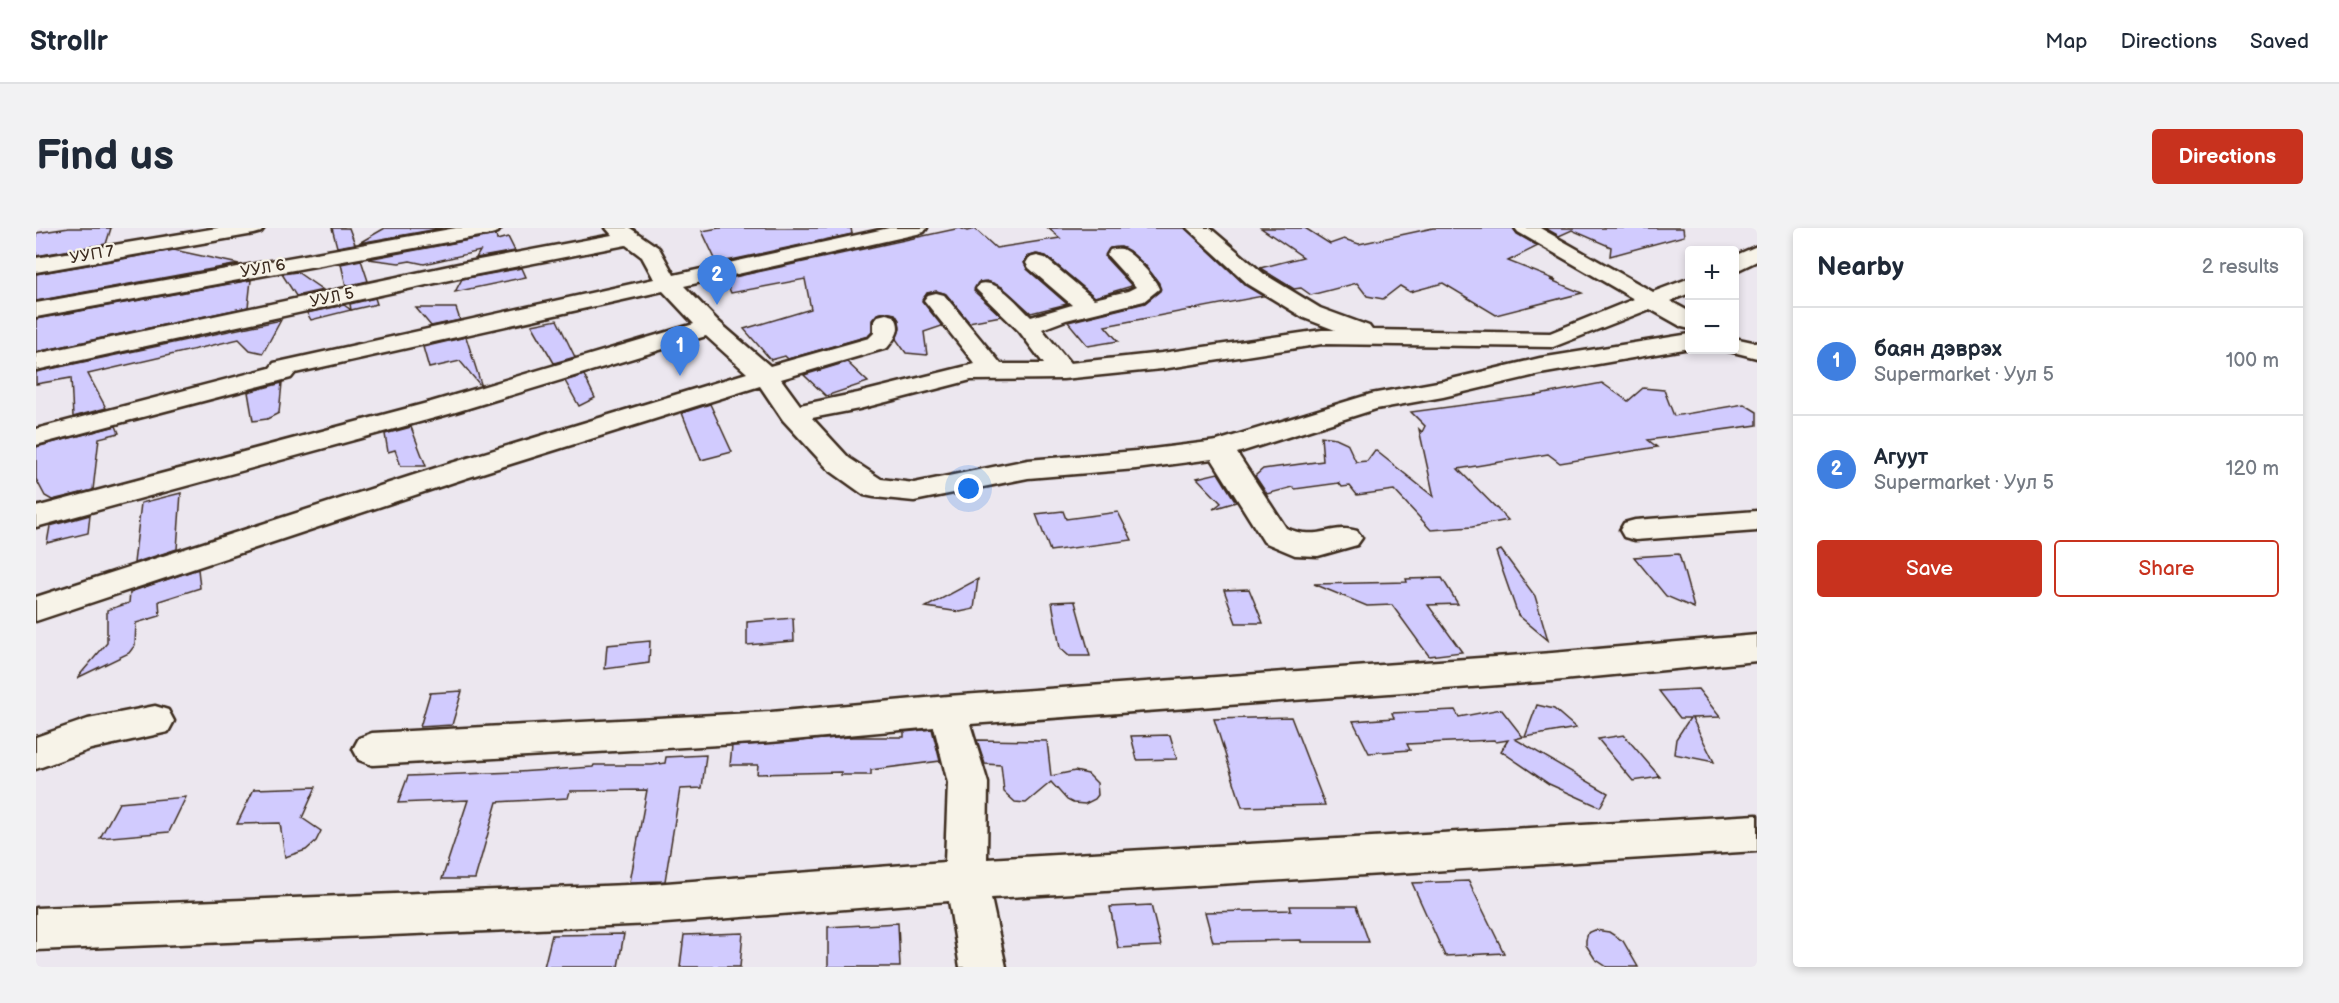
<!DOCTYPE html>
<meta charset="utf-8">
<style>
:root{--surface:#fff;--page:#f2f2f3;--text:#1f2937;--muted:#747a83;--line:#e0e1e3;--accent:#c8321e}
body{margin:0;font-family:"Balsamiq Sans",sans-serif;background:var(--page);color:var(--text)}
.controls{position:absolute;right:18px;top:18px;display:grid;overflow:hidden;border-radius:6px;box-shadow:0 3px 9px #0003}
.controls button{width:54px;height:54px;display:grid;place-items:center;padding:0;border:0;border-bottom:2px solid var(--line);background:var(--surface);color:var(--text);font:30px sans-serif}
.you{position:absolute;left:933px;top:261px;width:21px;height:21px;margin:-15px;border:4px solid #fff;border-radius:50%;background:#1a73e8;box-shadow:0 0 0 9px #1a73e833}
.badge{display:grid;place-items:center;width:39px;height:39px;border-radius:50%;background:var(--accent);color:#fff;font-size:20px;font-weight:700}
.pin{position:absolute;translate:-50% -50px;filter:drop-shadow(0 2px 3px #0008)}
.pin::after{content:'';position:absolute;top:32px;width:21px;height:18px;background:inherit;clip-path:polygon(0 0,100% 0,50% 100%)}
.list{margin:0;padding:0;list-style:none}
h2{display:flex;justify-content:space-between;align-items:center;height:78px;margin:0;padding:0 24px;font-size:26px}
h2 small{font-size:20px;font-weight:400;color:var(--muted)}
.list li{display:grid;grid-template-columns:39px 1fr auto;gap:18px;align-items:center;box-sizing:border-box;height:108px;padding:0 24px;border-top:2px solid var(--line)}
.list b{display:block;font-size:22px;white-space:nowrap}
.list p{margin:0;font-size:20px;white-space:nowrap;color:var(--muted)}
.list em{font-size:20px;font-style:normal;color:var(--muted)}
.actions{display:flex;gap:12px;padding:18px 24px}
.actions a{flex:1;padding:14px 0;border:2px solid var(--accent);border-radius:6px;text-align:center;font-size:21px;color:var(--accent)}
.actions .main{background:var(--accent);color:#fff}
.map{position:relative;flex:none;width:1721px;height:739px;overflow:hidden;border-radius:6px}
header{display:flex;align-items:center;gap:36px;box-sizing:border-box;height:84px;padding:0 30px;background:var(--surface);border-bottom:2px solid var(--line)}
header strong{font-size:28px}
nav{display:flex;gap:33px;margin-inline-start:auto;font-size:21px}
.intro{display:flex;align-items:center;justify-content:space-between;box-sizing:border-box;height:144px;padding:0 36px}
h1{margin:0;font-size:42px}
.button{padding:15px 27px;border-radius:6px;background:var(--accent);color:#fff;font-size:21px;font-weight:700}
main{display:flex;gap:36px;padding:0 36px}
aside{flex:1;background:var(--surface);border-radius:6px;box-shadow:0 3px 9px #0003}
.map>svg:first-child{display:block}
</style>
<header>
<strong>Strollr</strong>
<nav><a>Map</a><a>Directions</a><a>Saved</a></nav>
</header>
<div class="intro"><h1>Find us</h1><a class="button">Directions</a></div>
<main>
<div class="map">
<svg width="1721" height="739" viewBox="0 0 1721 739">
<rect width="100%" height="100%" fill="#ece7ef"/>
<filter id="ink" filterUnits="userSpaceOnUse"><feTurbulence type="fractalNoise" baseFrequency=".0167" numOctaves="2"/><feDisplacementMap in="SourceGraphic" scale="12" xChannelSelector="R" yChannelSelector="G"/><feConvolveMatrix kernelMatrix="1 2 1 2 8 2 1 2 1" color-interpolation-filters="sRGB"/></filter>
<g filter="url(#ink)">
<g fill="#d1cbfe" stroke="#3b2a1e" stroke-width="1.5">
<path d="M 33,0 L 75,0 L 70,16 L 0,28 L 0,5 Z"/>
<path d="M 296,0 L 313,0 L 319,16 L 301,19 Z"/>
<path d="M 349,0 L 407,0 L 323,15 Z"/>
<path d="M 683,0 L 815,0 L 816,6 L 681,35 L 666,3 Z"/>
<path d="M 924,0 L 931,3 L 939,1 L 960,20 L 1024,10 L 1012,0 L 1149,0 L 1210,58 L 1227,68 L 1069,98 L 1082,113 L 1052,118 L 1032,94 L 1109,75 L 1124,63 L 1123,55 L 1110,38 L 1093,23 L 1085,19 L 1074,20 L 1069,29 L 1096,58 L 1059,69 L 1010,28 L 1000,26 L 991,29 L 988,34 L 991,41 L 1031,76 L 995,85 L 966,59 L 951,53 L 943,54 L 938,63 L 965,88 L 933,94 L 910,66 L 901,63 L 891,65 L 886,73 L 906,98 L 888,104 L 891,127 L 870,125 L 860,111 L 864,101 L 863,92 L 859,86 L 849,84 L 841,86 L 836,92 L 836,104 L 832,108 L 752,131 L 749,128 L 735,132 L 708,101 L 775,81 L 769,51 L 695,65 L 689,51 Z"/>
<path d="M 1225,0 L 1269,0 L 1294,16 L 1308,11 L 1323,16 L 1397,0 L 1477,0 L 1481,6 L 1502,18 L 1472,33 L 1520,52 L 1515,52 L 1546,65 L 1460,87 L 1407,55 L 1374,64 L 1364,58 L 1347,71 L 1331,68 L 1321,55 L 1275,67 L 1265,60 L 1258,61 L 1224,40 L 1267,29 Z"/>
<path d="M 1509,0 L 1647,0 L 1648,8 L 1574,28 L 1575,19 L 1536,2 L 1523,8 Z"/>
<path d="M 460,7 L 461,12 L 472,9 L 479,23 L 440,30 L 444,23 L 388,36 L 374,33 L 363,35 L 332,31 Z"/>
<path d="M 138,22 L 203,36 L 0,73 L 0,46 Z"/>
<path d="M 325,32 L 332,53 L 310,58 L 305,36 Z"/>
<path d="M 486,40 L 490,49 L 419,64 L 426,51 Z"/>
<path d="M 261,44 L 287,62 L 260,68 L 246,46 Z"/>
<path d="M 215,52 L 212,79 L 0,124 L 0,91 Z"/>
<path d="M 339,70 L 341,76 L 315,82 L 314,76 Z"/>
<path d="M 308,77 L 315,82 L 275,92 L 271,85 Z"/>
<path d="M 380,80 L 420,80 L 424,92 L 395,98 Z"/>
<path d="M 245,92 L 227,125 L 214,122 L 203,111 L 52,146 L 70,180 L 37,189 L 35,150 L 0,156 L 0,144 Z"/>
<path d="M 521,92 L 539,129 L 518,135 L 496,97 Z"/>
<path d="M 430,109 L 445,156 L 444,157 L 424,133 L 393,140 L 387,119 Z"/>
<path d="M 811,134 L 832,154 L 790,168 L 768,147 Z"/>
<path d="M 548,147 L 559,170 L 543,178 L 529,153 Z"/>
<path d="M 246,155 L 243,185 L 231,191 L 217,193 L 212,164 Z"/>
<path d="M 1566,155 L 1592,173 L 1607,160 L 1628,162 L 1638,188 L 1708,176 L 1721,184 L 1721,197 L 1612,212 L 1621,219 L 1524,235 L 1512,226 L 1422,241 L 1472,292 L 1436,299 L 1395,302 L 1358,262 L 1321,267 L 1314,258 L 1306,259 L 1303,255 L 1259,261 L 1257,259 L 1231,266 L 1219,248 L 1227,241 L 1287,233 L 1285,208 L 1300,210 L 1311,215 L 1320,234 L 1331,233 L 1339,222 L 1398,269 L 1383,201 L 1386,204 L 1389,198 L 1375,184 L 1503,167 Z"/>
<path d="M 674,176 L 696,224 L 665,232 L 646,185 Z"/>
<path d="M 80,198 L 83,205 L 63,210 L 57,262 L 16,272 L 9,268 L 0,251 L 0,219 Z"/>
<path d="M 375,199 L 390,238 L 365,238 L 359,222 L 352,224 L 349,206 Z"/>
<path d="M 1182,245 L 1200,274 L 1177,281 L 1185,275 L 1161,250 Z"/>
<path d="M 145,265 L 141,321 L 98,335 L 105,275 Z"/>
<path d="M 1027,283 L 1030,291 L 1082,284 L 1096,312 L 1014,323 L 1000,286 Z"/>
<path d="M 54,287 L 52,305 L 11,315 L 14,298 Z"/>
<path d="M 1465,322 L 1499,368 L 1512,412 L 1482,387 L 1460,324 Z"/>
<path d="M 1643,326 L 1658,380 L 1630,368 L 1598,329 Z"/>
<path d="M 162,341 L 164,360 L 123,373 L 124,388 L 100,395 L 99,417 L 93,425 L 41,450 L 71,415 L 71,382 L 93,375 L 94,364 Z"/>
<path d="M 1406,350 L 1422,376 L 1392,377 L 1426,424 L 1393,428 L 1356,377 L 1331,378 L 1278,356 L 1371,354 L 1370,351 Z"/>
<path d="M 942,351 L 938,381 L 924,384 L 890,379 Z"/>
<path d="M 1213,361 L 1227,395 L 1200,395 L 1188,362 Z"/>
<path d="M 1039,373 L 1039,374 L 1054,428 L 1033,428 L 1024,420 L 1016,374 Z"/>
<path d="M 757,390 L 758,413 L 711,417 L 711,394 Z"/>
<path d="M 614,413 L 613,435 L 569,441 L 571,417 Z"/>
<path d="M 1662,461 L 1684,489 L 1656,490 L 1678,534 L 1638,526 L 1640,511 L 1654,490 L 1644,490 L 1623,463 Z"/>
<path d="M 426,463 L 416,497 L 384,499 L 394,465 Z"/>
<path d="M 1501,477 L 1518,481 L 1540,500 L 1489,509 Z"/>
<path d="M 1465,481 L 1487,509 L 1479,511 L 1572,565 L 1564,579 L 1513,556 L 1465,523 L 1472,512 L 1460,514 L 1458,512 L 1371,516 L 1374,522 L 1333,525 L 1317,493 L 1358,490 L 1356,485 L 1419,482 L 1423,489 Z"/>
<path d="M 1255,489 L 1289,577 L 1206,579 L 1178,491 Z"/>
<path d="M 896,501 L 904,533 L 835,542 L 835,547 L 805,547 L 805,544 L 721,546 L 722,537 L 694,537 L 696,518 L 814,509 L 868,509 L 868,504 Z"/>
<path d="M 1134,507 L 1141,531 L 1101,532 L 1095,508 Z"/>
<path d="M 1588,507 L 1624,549 L 1597,553 L 1562,511 Z"/>
<path d="M 941,512 L 1011,513 L 1015,548 L 1039,543 L 1052,546 L 1061,555 L 1062,567 L 1059,571 L 1049,576 L 1037,575 L 1031,572 L 1015,554 L 990,575 L 979,574 L 968,564 L 965,537 L 949,536 Z"/>
<path d="M 670,527 L 666,560 L 644,561 L 629,653 L 594,654 L 611,562 L 534,563 L 532,570 L 461,574 L 439,651 L 406,651 L 432,572 L 362,575 L 372,548 L 482,544 L 557,539 L 558,537 L 616,537 L 629,535 L 630,529 Z"/>
<path d="M 280,559 L 266,590 L 285,603 L 280,613 L 270,622 L 249,629 L 244,595 L 201,596 L 218,561 Z"/>
<path d="M 150,569 L 133,604 L 64,610 L 83,575 Z"/>
<path d="M 1433,653 L 1438,664 L 1468,725 L 1409,728 L 1376,655 Z"/>
<path d="M 1115,677 L 1125,718 L 1082,720 L 1074,679 Z"/>
<path d="M 1254,678 L 1320,678 L 1333,714 L 1265,714 L 1265,712 L 1177,714 L 1169,684 L 1255,682 Z"/>
<path d="M 862,695 L 864,739 L 792,739 L 792,699 Z"/>
<path d="M 1559,702 L 1573,704 L 1587,713 L 1602,739 L 1571,739 L 1559,731 L 1550,717 L 1550,712 L 1552,705 Z"/>
<path d="M 707,705 L 704,739 L 644,739 L 648,707 Z"/>
<path d="M 588,706 L 582,739 L 508,739 L 516,707 Z"/>
</g>
<g fill="none" stroke-linecap="round" stroke-linejoin="round">
<g stroke="#3b2a1e" stroke-width="5">
<g id="minor">
<path d="M 181,0 L 228,0 L 225,4 L 218,6 L 0,44 L 0,30 Z"/>
<path d="M 420,0 L 465,0 L 462,4 L 455,6 L 0,89 L 0,75 Z"/>
<path d="M 570,0 L 594,0 L 623,20 L 638,47 L 853,0 L 891,0 L 888,4 L 881,6 L 648,58 L 683,94 L 734,138 L 833,110 L 838,105 L 838,93 L 842,88 L 850,86 L 858,88 C 867,101 859,110 851,120 L 745,151 L 764,177 L 822,165 L 939,136 L 888,72 L 892,67 L 900,65 L 908,67 L 965,136 L 1008,136 L 983,103 L 940,61 L 943,56 C 963,51 981,76 995,89 L 1036,77 L 993,40 L 990,35 L 993,30 L 1001,28 L 1009,30 L 1058,71 L 1092,63 L 1100,59 L 1071,27 L 1074,22 C 1079,21 1084,20 1088,22 C 1098,27 1120,51 1123,61 L 1108,73 L 1030,92 L 1006,101 L 1034,135 L 1126,125 L 1286,102 L 1299,102 L 1268,90 L 1212,56 L 1151,0 L 1174,0 L 1228,46 L 1284,80 L 1333,98 L 1336,102 L 1514,105 L 1598,71 L 1482,4 L 1479,0 L 1504,0 L 1617,64 L 1654,50 L 1654,65 L 1634,73 L 1654,84 L 1654,101 L 1646,99 L 1614,81 L 1517,119 L 1286,116 L 1126,141 L 1027,151 L 935,152 L 823,181 L 776,190 L 813,230 L 845,251 L 878,255 L 992,232 L 1100,223 L 1181,213 L 1335,166 L 1407,153 L 1504,130 L 1654,106 L 1654,120 L 1504,146 L 1407,169 L 1340,181 L 1201,225 L 1250,300 C 1282,314 1295,295 1321,303 L 1326,310 L 1321,317 L 1282,328 L 1259,327 L 1228,314 L 1176,231 L 1100,241 L 992,250 L 878,273 L 838,269 L 828,267 L 793,242 L 747,192 L 724,158 L 430,250 L 0,393 L 0,369 L 409,237 L 711,145 L 670,108 L 413,186 L 0,299 L 0,279 L 395,174 L 658,96 L 627,63 L 259,145 L 255,150 L 0,217 L 0,201 L 234,140 L 238,135 L 618,51 L 606,29 L 590,17 L 427,49 L 0,142 L 0,126 L 427,35 L 576,7 Z"/>
<path d="M 1721,18 L 1721,33 L 1698,44 L 1698,28 Z"/>
<path d="M 1698,110 L 1721,115 L 1721,130 L 1689,122 L 1698,122 Z"/>
<path d="M 1721,283 L 1721,303 L 1599,312 L 1588,309 L 1584,302 L 1588,295 L 1599,292 Z"/>
<path d="M 1721,407 L 1721,433 L 1516,453 L 934,496 L 952,555 L 951,631 L 1721,587 L 1721,623 L 955,670 L 970,739 L 924,739 L 913,673 L 617,696 L 0,722 L 0,680 L 617,656 L 909,634 L 912,555 L 898,499 L 735,514 L 336,537 L 323,532 L 317,521 L 323,510 L 336,505 L 735,484 L 912,468 L 1516,425 Z"/>
<path d="M 119,478 L 132,482 L 138,493 L 132,504 L 55,521 L 0,541 L 0,509 L 52,491 Z"/>
</g>
</g>
<use href="#minor" fill="#f7f3e8" fill-rule="evenodd"/>
</g>
</g>
<g text-anchor="middle" dominant-baseline="central" stroke-width="4.5" stroke-linejoin="round" paint-order="stroke">
<g font-size="16" fill="#3b2a1e" stroke="#f7f3e8">
<text transform="translate(56 27) rotate(-10)">УУП 7</text>
<text transform="translate(227 41) rotate(-10)">УУЛ 6</text>
<text transform="translate(296 70) rotate(-12)">УУЛ 5</text>
</g>
</g>
</svg>
<div class="controls">
<button>+</button>
<button>−</button>
</div>
<div class="you"></div>
<div class="pin badge" style="left:644px;top:148px;background:#3f7fe0">1</div>
<div class="pin badge" style="left:681px;top:77px;background:#3f7fe0">2</div>
</div>
<aside>
<h2>Nearby<small>2 results</small></h2>
<ul class="list">
<li><span class="badge" style="background:#3f7fe0">1</span><div><b>баян дэврэх</b><p>Supermarket · Уул 5</p></div><em>100 m</em></li>
<li><span class="badge" style="background:#3f7fe0">2</span><div><b>Агуут</b><p>Supermarket · Уул 5</p></div><em>120 m</em></li>
</ul>
<div class="actions"><a class="main">Save</a><a>Share</a></div>
</aside>
</main>
